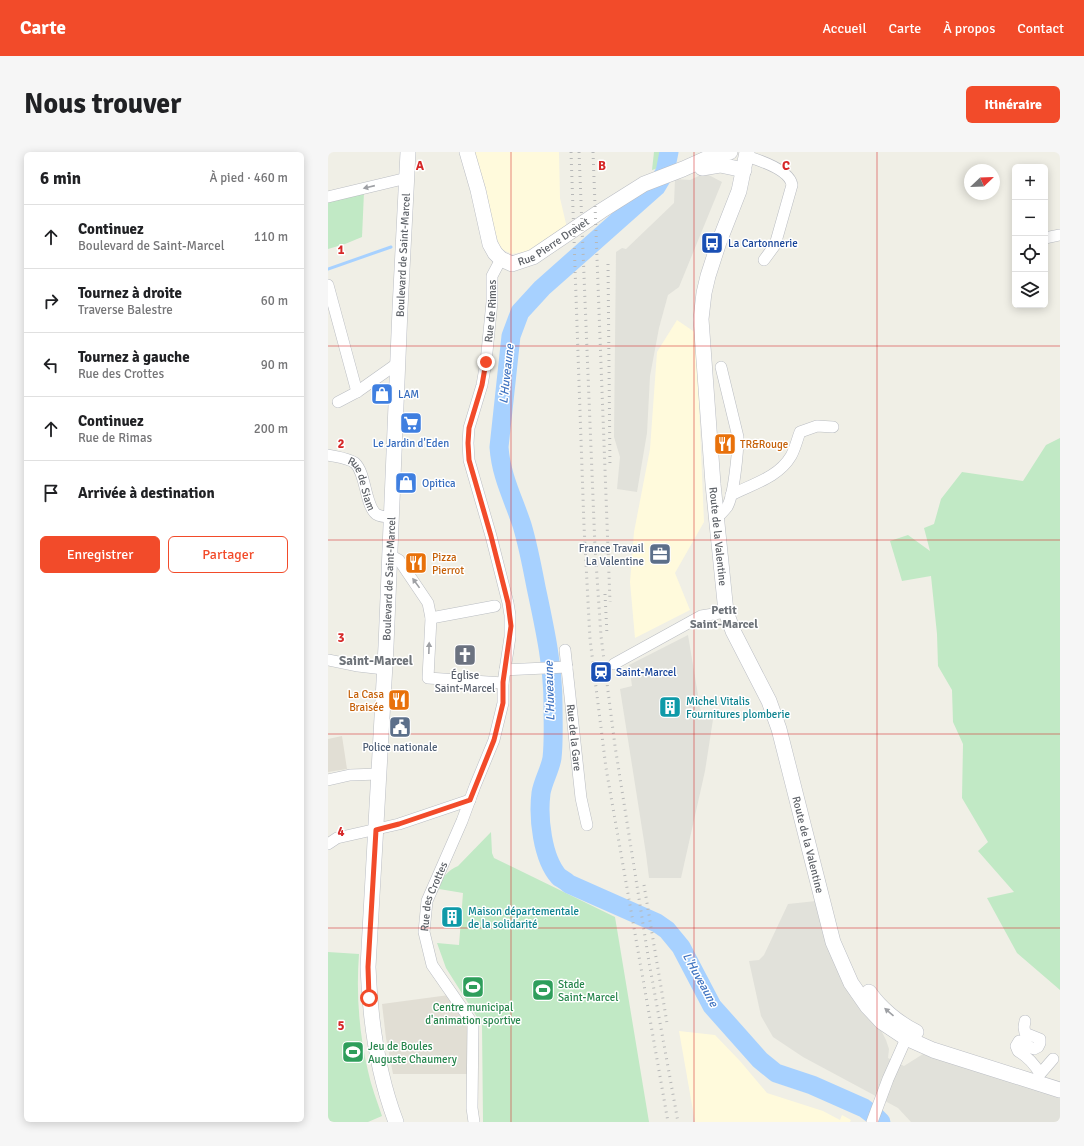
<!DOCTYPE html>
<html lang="fr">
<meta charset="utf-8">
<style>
:root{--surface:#fff;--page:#f6f6f6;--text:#202124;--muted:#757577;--line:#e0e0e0;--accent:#f24b2a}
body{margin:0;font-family:Signika,sans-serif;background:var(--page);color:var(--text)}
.controls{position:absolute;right:12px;top:12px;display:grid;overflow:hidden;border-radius:6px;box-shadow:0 2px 10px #0003}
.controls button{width:36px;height:36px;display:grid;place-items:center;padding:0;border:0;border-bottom:1px solid var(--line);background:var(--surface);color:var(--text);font:20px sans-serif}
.compass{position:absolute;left:636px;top:12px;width:36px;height:36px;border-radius:50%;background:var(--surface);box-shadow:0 2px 10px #0003;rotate:67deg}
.stop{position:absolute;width:12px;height:12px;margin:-9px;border:3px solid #f24b2a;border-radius:50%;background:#fff}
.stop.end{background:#f24b2a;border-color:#fff;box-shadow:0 1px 4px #0008}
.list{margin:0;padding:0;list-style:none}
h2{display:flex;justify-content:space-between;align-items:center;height:52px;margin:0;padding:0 16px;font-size:17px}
h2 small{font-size:13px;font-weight:400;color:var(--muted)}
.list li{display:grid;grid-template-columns:26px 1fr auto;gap:12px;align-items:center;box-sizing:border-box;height:64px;padding:0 16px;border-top:1px solid var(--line)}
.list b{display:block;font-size:15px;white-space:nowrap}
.list p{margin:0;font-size:13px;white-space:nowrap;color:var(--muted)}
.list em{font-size:13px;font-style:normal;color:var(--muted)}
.actions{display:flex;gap:8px;padding:12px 16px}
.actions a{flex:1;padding:9px 0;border:1px solid var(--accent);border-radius:6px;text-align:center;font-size:14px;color:var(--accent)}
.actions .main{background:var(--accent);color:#fff}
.icon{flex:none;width:22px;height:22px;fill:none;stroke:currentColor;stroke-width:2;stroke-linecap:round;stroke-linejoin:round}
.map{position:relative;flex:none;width:732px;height:970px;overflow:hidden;border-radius:6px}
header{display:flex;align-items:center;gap:24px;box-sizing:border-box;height:56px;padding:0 20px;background:var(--accent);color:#fff}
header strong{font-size:19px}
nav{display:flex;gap:22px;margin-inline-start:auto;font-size:14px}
.intro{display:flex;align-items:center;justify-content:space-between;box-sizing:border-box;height:96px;padding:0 24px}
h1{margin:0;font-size:28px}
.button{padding:10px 18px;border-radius:6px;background:var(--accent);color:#fff;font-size:14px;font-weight:700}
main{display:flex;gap:24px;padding:0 24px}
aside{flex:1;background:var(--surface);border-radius:6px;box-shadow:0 2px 10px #0003}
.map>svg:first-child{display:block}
</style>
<header>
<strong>Carte</strong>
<nav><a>Accueil</a><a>Carte</a><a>À propos</a><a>Contact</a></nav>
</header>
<div class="intro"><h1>Nous trouver</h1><a class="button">Itinéraire</a></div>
<main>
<aside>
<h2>6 min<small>À pied · 460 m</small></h2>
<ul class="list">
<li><svg class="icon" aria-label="ahead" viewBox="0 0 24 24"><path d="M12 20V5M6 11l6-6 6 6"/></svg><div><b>Continuez</b><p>Boulevard de Saint-Marcel</p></div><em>110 m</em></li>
<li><svg class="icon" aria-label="right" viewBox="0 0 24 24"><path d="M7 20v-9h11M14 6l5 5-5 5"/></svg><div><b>Tournez à droite</b><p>Traverse Balestre</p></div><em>60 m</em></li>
<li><svg class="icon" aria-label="left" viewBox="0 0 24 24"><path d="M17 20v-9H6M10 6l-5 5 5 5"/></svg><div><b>Tournez à gauche</b><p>Rue des Crottes</p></div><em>90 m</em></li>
<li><svg class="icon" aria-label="ahead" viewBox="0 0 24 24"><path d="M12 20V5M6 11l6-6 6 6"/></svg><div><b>Continuez</b><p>Rue de Rimas</p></div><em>200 m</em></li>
<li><svg class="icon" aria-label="arrive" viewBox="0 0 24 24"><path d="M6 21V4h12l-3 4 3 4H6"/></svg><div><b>Arrivée à destination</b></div></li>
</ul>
<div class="actions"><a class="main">Enregistrer</a><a>Partager</a></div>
</aside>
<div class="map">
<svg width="732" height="970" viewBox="0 0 732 970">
<rect width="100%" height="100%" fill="#f0efe6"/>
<g fill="#fffadc">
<path d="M 146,0 L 231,0 L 232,46 L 239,76 L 201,99 L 184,102 L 175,98 L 171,92 L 165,73 L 158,37 Z"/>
<path d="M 349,168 L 368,181 L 376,370 L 347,421 L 362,458 L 307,486 L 302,430 L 306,380 L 322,297 L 329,200 Z"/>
<path d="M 351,879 L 387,883 L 412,909 L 439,941 L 495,959 L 512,968 L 514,963 L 523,968 L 522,970 L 367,970 Z"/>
</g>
<g fill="#e1e1da">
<path d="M 377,21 L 394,30 L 351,135 L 340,143 L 331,176 L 322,224 L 319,281 L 309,340 L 289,337 L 292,305 L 286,285 L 288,100 L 294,96 L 298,97 L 346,51 L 347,27 L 362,28 Z"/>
<path d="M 360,483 L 373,561 L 386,561 L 377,619 L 353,726 L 321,726 L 318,702 L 292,537 L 304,534 L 301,513 Z"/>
<path d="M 488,749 L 558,888 L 561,897 L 560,906 L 576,914 L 595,902 L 732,945 L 732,970 L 583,970 L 570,956 L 475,905 L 445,885 L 433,864 L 421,809 L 431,808 L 436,803 L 460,752 Z"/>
</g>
<g fill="#e1ded4">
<path d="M 14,584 L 19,617 L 0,620 L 0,587 Z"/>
<path d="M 121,843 L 136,868 L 141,880 L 141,922 L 65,922 L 58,886 L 54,852 Z"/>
</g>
<g fill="#c1e9c5">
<path d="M 326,0 L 347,0 L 346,11 L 324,18 Z"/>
<path d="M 36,40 L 34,85 L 17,92 L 0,97 L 0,48 Z"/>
<path d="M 732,286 L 732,838 L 689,801 L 659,746 L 686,740 L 650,699 L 660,690 L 634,646 L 635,592 L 625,570 L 624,538 L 610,514 L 609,482 L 603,424 L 574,429 L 562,389 L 580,383 L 602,399 L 596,376 L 606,372 L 613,347 L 634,320 L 695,329 L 718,293 Z"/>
<path d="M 163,680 L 164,701 L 166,706 L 287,765 L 321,970 L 155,970 L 154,873 L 118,816 L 109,791 L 131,793 L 135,741 L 111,737 C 113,726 120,718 130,714 Z"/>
<path d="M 0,800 L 31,802 C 28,841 31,881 40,919 C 43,934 49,949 54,964 L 40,970 L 0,970 Z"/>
</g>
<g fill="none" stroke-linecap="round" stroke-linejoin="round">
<path stroke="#a7d1ff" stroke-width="3" d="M 0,117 L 63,95"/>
<path stroke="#a7d1ff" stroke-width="19" d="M 341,0 L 337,20 L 328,35 L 214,136 L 192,160 L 183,184 L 171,295 C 173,324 185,346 194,373 C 200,393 204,414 208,435 C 216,473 225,512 225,552 C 225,569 226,589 224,606 C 222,618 215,629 213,641 C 210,665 214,706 231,725 C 234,727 238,729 241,732 L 329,771 L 339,778 L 353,795 L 384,854 L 432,908 L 448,921 L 484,933 L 536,956 L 548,965 L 553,970"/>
<g stroke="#babdc2" stroke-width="12">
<g id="street">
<path d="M 418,4 C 431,8 462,18 464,33 L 447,93 L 436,108"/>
<path d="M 0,45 L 79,26"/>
<path d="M 717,86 L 732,83"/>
<path d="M 0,133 L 29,240"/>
<path d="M 10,250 L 29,240 L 70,211"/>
<path id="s1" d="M 0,303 C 8,305 20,306 27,311 C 38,321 37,353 48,362 C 53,365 59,365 63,365"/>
<path d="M 403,343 C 424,332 450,326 463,304 C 467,297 469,288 472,280 L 489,274 L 505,275"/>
<path d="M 388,367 C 392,363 396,359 399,355 C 406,344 410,299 410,285 L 393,215"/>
<path d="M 62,403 L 71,408 L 100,451 L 103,466 L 100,526 L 175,531"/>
<path d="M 103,466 L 167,454"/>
<path id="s2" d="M 237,498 L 253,646 L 259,673"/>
<path d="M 0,508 L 30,514 L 56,517"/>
<path d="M 286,512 L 373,464 L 398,460"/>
<path d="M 177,518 L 239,515"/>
<path d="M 0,628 L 22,623 L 51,622"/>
<path d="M 0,692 L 9,686 L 71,672 L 142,648"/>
<path d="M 697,869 L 696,875 L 697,881 L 712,887 L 712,891 L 710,895 L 706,897 L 691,889 L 688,894 L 690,899 C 700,905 706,911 712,922 L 725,907"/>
<path id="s3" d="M 146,970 L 144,956 L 145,872 L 104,813 L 96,780 L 99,749 L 134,669 L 147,634 L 166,588 L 175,551 L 175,531 L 182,485 L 182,463 L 180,451 L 163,384 L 141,308 L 140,291 L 141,276 L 154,233 L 158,210 L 164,150 L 164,124 L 173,107"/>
<path d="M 544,970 L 560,927 L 581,880"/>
</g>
</g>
<g stroke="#bbbec4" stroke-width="16">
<g id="secondary">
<path id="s4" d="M 139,0 L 150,38 L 162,92 L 167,101 L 173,107 L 184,112 L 205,105 L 273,59 L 316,32 L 355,17 L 382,5 L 402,0"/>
<path id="s5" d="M 419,0 L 411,39 L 391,90 L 380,124 L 376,141 L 373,167 L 385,332 L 398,460 L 405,479 L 441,549 L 451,577 L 505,790 L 523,831 L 539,854 L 554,870 L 578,886 L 605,898 L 732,938"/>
<path d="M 374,16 L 392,13 L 416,18"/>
<path d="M 541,840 C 552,856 570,871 588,880"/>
<path id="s6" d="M 68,970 C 49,920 42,867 40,815 L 58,494 L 72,157 L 80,0"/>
</g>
</g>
<use href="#street" stroke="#fff" stroke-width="11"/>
<use href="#secondary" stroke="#fff" stroke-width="15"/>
<g stroke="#b7b8b8" stroke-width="3" stroke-dasharray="1 5" stroke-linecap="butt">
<path d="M 243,0 L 256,374 L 262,487 L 278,616 L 340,970"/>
<path d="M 251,0 L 267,395 L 273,484 L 287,594 L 321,810 L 350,970"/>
<path d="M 265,0 L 282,450"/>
<path d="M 280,112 L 282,316"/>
<path d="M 277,442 L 279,483"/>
<path d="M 316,733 L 339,871"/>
</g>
</g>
<defs><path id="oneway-solid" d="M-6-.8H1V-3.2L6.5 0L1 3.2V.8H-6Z"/></defs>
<g fill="#9ea0a4">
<use href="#oneway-solid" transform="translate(41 35) rotate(167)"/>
<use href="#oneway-solid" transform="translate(88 431) rotate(-126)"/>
<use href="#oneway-solid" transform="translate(101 496) rotate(-88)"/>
<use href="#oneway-solid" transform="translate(561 860) rotate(-139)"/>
</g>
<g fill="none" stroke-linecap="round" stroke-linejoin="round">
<path stroke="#f24b2a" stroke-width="5" d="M 41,846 L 40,815 L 48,678 L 71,672 L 142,648 L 166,588 L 175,551 L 175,530 L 183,474 L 180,451 L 163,384 L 141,308 L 140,291 L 141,276 L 154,233 L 158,210"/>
</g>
<path fill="none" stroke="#d62828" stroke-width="1" stroke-opacity="0.55" d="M 183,0 L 183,970M 366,0 L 366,970M 549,0 L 549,970M 0,194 L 732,194M 0,388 L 732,388M 0,582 L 732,582M 0,776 L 732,776"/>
<defs>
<g id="bus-square" transform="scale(1.15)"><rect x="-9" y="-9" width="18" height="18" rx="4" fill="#1a4fb4" stroke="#fff"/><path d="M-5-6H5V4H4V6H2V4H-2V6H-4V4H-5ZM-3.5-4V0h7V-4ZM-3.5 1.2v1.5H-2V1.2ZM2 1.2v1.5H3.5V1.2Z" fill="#fff"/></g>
<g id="shop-square" transform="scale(1.15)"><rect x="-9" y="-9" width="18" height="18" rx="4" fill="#3f7fe0" stroke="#fff"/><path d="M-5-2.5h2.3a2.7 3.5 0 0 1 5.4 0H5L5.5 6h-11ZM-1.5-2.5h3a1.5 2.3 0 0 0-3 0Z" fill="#fff"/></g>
<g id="supermarket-square" transform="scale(1.15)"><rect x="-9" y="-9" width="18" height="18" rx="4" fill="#3f7fe0" stroke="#fff"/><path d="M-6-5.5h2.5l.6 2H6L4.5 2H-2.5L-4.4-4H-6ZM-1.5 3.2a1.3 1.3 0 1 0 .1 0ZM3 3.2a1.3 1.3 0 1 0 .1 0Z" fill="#fff"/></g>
<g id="restaurant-square" transform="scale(1.15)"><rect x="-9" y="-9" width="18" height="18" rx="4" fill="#e8710a" stroke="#fff"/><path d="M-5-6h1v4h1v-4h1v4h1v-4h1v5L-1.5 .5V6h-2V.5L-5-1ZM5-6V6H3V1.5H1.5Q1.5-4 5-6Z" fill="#fff"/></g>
<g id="office-square" transform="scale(1.15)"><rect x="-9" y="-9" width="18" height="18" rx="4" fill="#5c6f8a" stroke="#fff"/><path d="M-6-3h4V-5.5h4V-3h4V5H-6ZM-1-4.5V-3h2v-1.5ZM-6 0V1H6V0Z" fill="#fff"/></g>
<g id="church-square" transform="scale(1.15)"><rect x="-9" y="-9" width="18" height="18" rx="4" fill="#6b7280" stroke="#fff"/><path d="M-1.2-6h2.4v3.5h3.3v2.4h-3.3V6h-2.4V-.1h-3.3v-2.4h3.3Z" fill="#fff"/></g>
<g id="station-square" transform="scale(1.15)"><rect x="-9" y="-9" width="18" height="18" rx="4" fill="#1a4fb4" stroke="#fff"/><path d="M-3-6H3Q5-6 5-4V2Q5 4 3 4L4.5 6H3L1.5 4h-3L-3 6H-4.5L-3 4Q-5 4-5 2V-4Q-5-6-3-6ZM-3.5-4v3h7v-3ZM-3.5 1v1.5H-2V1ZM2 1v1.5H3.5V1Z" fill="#fff"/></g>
<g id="building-square" transform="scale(1.15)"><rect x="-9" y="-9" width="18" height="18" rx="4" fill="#0f9aa8" stroke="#fff"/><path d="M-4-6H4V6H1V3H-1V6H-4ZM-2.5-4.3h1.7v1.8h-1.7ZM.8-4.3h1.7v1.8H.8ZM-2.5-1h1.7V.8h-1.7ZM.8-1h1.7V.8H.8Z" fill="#fff"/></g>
<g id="civic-square" transform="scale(1.15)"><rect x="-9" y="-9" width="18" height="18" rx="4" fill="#5c6f8a" stroke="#fff"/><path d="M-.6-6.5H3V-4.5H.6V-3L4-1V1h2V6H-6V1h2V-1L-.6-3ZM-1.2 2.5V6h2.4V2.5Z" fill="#fff"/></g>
<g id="stadium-square" transform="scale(1.15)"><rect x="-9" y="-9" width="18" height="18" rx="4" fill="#2e9e5b" stroke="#fff"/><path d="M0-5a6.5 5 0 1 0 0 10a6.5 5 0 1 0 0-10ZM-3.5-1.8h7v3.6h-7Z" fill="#fff"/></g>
</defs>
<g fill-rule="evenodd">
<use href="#bus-square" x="384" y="91"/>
<use href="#shop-square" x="54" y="242"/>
<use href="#supermarket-square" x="83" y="271"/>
<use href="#restaurant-square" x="397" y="292"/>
<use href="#shop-square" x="78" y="331"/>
<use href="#office-square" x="332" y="402"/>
<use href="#restaurant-square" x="88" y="411"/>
<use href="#church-square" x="137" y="503"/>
<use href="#station-square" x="273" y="520"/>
<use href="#restaurant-square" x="71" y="548"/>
<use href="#building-square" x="342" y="555"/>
<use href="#civic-square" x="72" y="575"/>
<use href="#building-square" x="124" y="765"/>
<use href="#stadium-square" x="145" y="835"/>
<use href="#stadium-square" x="215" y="838"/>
<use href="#stadium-square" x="25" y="900"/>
</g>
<g text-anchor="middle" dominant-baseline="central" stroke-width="3" stroke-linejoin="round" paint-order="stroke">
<g font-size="11" fill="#5d6167" stroke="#fff">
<text stroke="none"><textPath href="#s4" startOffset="173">Rue Pierre Dravet</textPath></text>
<text stroke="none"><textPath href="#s6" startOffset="871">Boulevard de Saint-Marcel</textPath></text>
<text stroke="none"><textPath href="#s3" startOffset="848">Rue de Rimas</textPath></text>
<text stroke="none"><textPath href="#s1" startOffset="50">Rue de Siam</textPath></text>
<text stroke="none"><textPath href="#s5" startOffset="392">Route de la Valentine</textPath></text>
<text stroke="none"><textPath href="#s6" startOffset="547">Boulevard de Saint-Marcel</textPath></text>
<text stroke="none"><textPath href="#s2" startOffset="88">Rue de la Gare</textPath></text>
<text stroke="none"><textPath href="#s5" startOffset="716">Route de la Valentine</textPath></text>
<text stroke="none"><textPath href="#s3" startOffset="241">Rue des Crottes</textPath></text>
</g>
<g font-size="11" fill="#164399" stroke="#fff" text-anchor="start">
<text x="400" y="91">La Cartonnerie</text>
<text x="288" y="520">Saint-Marcel</text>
</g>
<g font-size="11" fill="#366cbe" stroke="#fff" text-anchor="start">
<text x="70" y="242">LAM</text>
<text x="83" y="291" text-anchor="middle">Le Jardin d'Eden</text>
<text x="94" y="331">Opitica</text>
</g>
<g font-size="11" fill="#c56008" stroke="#fff" text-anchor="start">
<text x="412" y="292">TR&amp;Rouge</text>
<text x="104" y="405">Pizza<tspan x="104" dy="13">Pierrot</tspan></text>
<text x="56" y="542" text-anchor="end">La Casa<tspan x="56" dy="13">Braisée</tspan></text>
</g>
<g font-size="11" fill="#4e5e75" stroke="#fff" text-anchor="end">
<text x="316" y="396">France Travail<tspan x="316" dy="13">La Valentine</tspan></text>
<text x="72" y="595" text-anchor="middle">Police nationale</text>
</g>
<g font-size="11" fill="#5b616d" stroke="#fff">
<text x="137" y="523">Église<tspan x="137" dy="13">Saint-Marcel</tspan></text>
</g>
<g font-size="11" fill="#0d838f" stroke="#fff" text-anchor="start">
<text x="358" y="549">Michel Vitalis<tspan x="358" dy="13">Fournitures plomberie</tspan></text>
<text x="140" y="759">Maison départementale<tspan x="140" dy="13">de la solidarité</tspan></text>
</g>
<g font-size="11" fill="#27864d" stroke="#fff" text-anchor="start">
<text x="230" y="832">Stade<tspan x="230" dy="13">Saint-Marcel</tspan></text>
<text x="145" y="855" text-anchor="middle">Centre municipal<tspan x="145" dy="13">d'animation sportive</tspan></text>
<text x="40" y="894">Jeu de Boules<tspan x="40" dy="13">Auguste Chaumery</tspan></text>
</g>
<g font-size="12" font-style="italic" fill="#4074c1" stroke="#fff">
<text transform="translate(179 222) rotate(-84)">L'Huveaune</text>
<text transform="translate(222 539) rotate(-92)">L'Huveaune</text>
<text transform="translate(372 828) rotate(61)">L'Huveaune</text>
</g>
<g font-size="12" font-weight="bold" fill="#6e7379" stroke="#fff">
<text x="396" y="458">Petit<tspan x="396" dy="14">Saint-Marcel</tspan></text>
</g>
<g font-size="13" font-weight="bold" fill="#6e7379" stroke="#fff">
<text x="48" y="509">Saint-Marcel</text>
</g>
</g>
<g font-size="13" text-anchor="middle" font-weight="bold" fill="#d62828" stroke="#fff" stroke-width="3" stroke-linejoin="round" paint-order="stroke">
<text x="92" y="18">A</text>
<text x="274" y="18">B</text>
<text x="458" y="18">C</text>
<text x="13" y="102">1</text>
<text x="13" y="296">2</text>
<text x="13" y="490">3</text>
<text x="13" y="684">4</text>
<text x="13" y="878">5</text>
</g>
</svg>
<div class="controls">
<button>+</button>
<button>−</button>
<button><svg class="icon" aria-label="locate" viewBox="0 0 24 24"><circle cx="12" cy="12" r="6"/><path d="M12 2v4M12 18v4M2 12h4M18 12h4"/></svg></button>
<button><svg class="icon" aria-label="layers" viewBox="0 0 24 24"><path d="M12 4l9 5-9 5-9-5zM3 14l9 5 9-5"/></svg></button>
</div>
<svg class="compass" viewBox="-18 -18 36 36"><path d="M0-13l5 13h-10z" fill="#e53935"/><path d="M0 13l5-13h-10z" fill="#757577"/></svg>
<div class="stop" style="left:41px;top:846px"></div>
<div class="stop end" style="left:158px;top:210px"></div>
</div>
</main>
